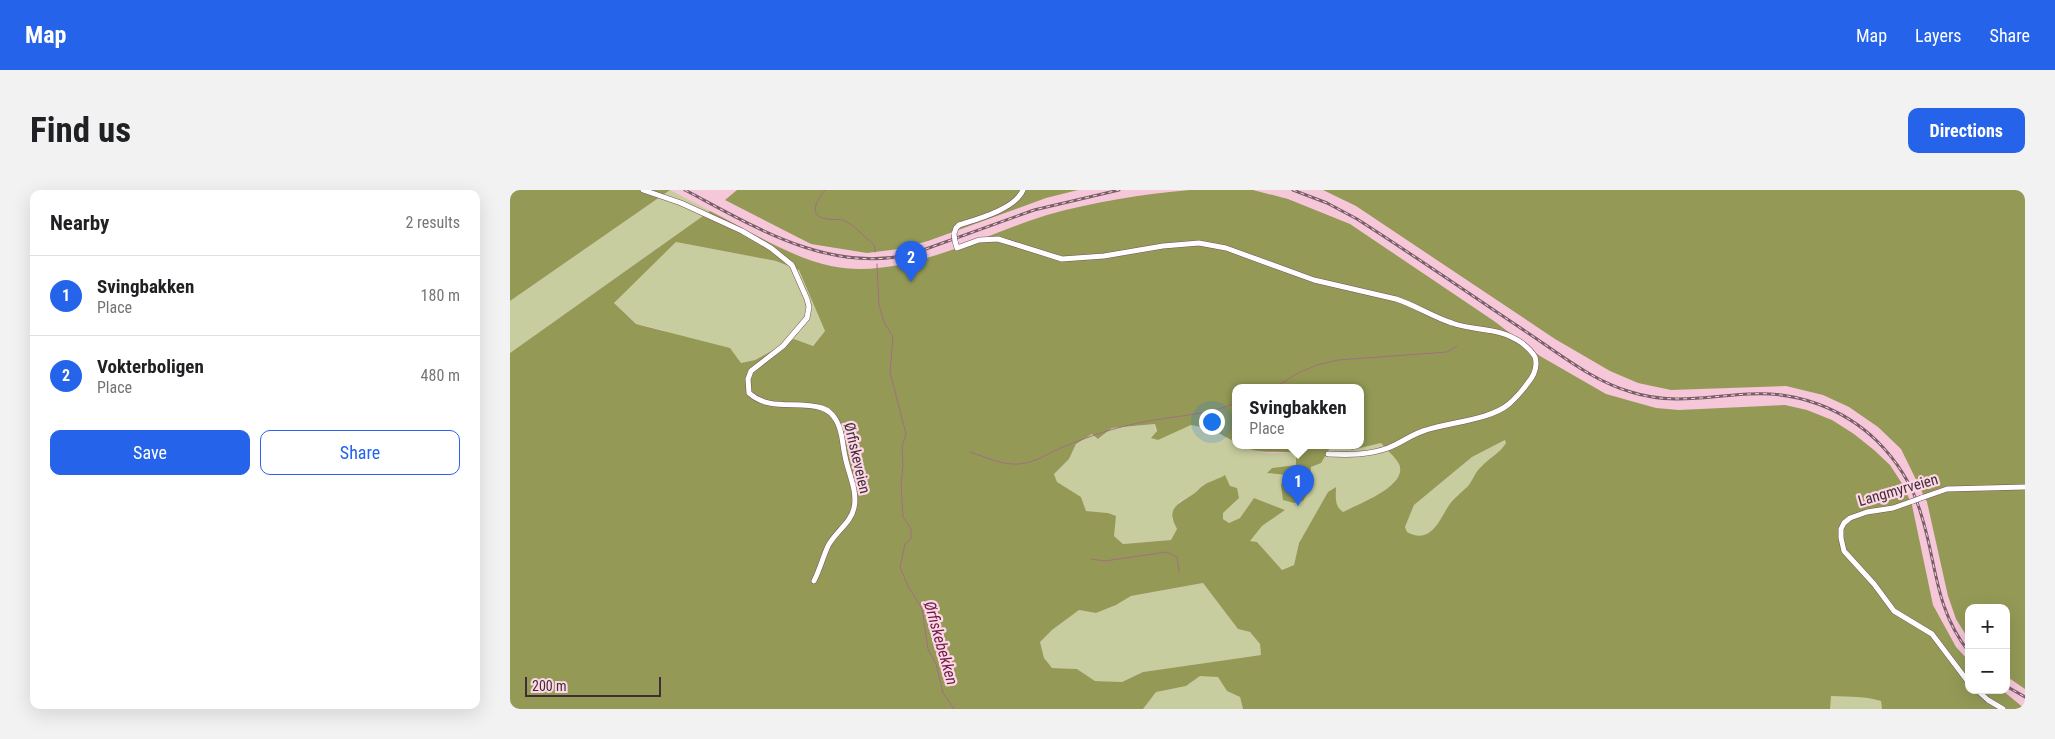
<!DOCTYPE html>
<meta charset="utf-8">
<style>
:root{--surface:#fff;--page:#f2f2f2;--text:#202124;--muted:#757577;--line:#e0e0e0;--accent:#2563eb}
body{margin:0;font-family:"Roboto Condensed",sans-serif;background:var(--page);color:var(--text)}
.controls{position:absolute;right:15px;bottom:15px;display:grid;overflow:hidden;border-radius:10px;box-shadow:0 5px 20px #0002}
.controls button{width:45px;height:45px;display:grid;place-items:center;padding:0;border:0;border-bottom:1px solid var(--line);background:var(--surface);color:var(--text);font:25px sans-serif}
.scale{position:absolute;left:15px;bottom:12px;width:136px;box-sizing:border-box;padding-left:5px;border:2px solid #402e35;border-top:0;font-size:14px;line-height:18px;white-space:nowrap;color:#402e35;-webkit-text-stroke:4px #fdd7e6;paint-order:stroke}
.you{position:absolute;left:701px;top:231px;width:18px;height:18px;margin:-12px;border:4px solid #fff;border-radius:50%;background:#1a73e8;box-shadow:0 0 0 8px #1a73e833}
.badge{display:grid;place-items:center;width:32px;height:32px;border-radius:50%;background:var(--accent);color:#fff;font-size:16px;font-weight:700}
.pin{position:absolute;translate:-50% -41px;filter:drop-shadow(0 1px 2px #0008)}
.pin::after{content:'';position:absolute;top:26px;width:18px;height:15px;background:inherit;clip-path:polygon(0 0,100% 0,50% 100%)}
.popup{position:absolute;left:722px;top:194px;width:132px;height:65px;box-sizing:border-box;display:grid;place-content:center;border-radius:10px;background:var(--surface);filter:drop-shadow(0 1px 4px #0005);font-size:16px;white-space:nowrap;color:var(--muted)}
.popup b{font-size:19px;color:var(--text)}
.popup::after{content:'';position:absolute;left:50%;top:100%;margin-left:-10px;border:10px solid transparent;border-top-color:var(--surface)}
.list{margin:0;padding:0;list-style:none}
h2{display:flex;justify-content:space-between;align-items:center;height:65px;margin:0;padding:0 20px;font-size:21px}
h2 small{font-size:16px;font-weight:400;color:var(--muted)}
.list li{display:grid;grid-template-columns:32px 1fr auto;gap:15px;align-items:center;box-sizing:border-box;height:80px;padding:0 20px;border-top:1px solid var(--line)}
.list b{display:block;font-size:19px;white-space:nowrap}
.list p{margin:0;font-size:16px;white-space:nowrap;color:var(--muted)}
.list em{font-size:16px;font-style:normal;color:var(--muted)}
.actions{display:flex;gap:10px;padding:15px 20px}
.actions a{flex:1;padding:11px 0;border:1px solid var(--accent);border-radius:10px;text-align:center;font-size:18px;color:var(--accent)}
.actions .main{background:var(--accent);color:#fff}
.map{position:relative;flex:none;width:1515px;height:519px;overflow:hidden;border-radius:10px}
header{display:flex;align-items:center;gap:30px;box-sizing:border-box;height:70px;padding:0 25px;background:var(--accent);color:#fff}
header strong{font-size:24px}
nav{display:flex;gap:28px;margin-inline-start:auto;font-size:18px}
.intro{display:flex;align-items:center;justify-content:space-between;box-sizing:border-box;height:120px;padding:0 30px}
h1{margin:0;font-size:35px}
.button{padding:12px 22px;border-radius:10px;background:var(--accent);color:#fff;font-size:18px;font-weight:700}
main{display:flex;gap:30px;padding:0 30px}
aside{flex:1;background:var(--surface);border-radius:10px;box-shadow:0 5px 20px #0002}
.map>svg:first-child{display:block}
</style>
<header>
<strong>Map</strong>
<nav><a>Map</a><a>Layers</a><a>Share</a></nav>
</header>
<div class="intro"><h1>Find us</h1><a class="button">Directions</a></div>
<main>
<aside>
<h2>Nearby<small>2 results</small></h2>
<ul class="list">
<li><span class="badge">1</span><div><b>Svingbakken</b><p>Place</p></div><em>180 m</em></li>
<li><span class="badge">2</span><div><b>Vokterboligen</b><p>Place</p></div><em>480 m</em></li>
</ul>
<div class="actions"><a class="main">Save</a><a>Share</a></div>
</aside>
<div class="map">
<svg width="1515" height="519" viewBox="0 0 1515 519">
<rect width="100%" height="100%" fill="#f6c7d9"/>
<g fill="#c8cd9f">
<path d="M 160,0 L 200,21 L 0,163 L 0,111 Z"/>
<path d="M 166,52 L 266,71 L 290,80 L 315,141 L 302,156 L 284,149 L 245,170 L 231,173 L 152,140 L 126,134 L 104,113 Z"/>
<path d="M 645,234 L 647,250 L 681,235 L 701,239 L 725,252 L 726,255 C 736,255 746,262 757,263 C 767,264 776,262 786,263 L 786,275 L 762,278 L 758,283 L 775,285 L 799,301 C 799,293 798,283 802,277 C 811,262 826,251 842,260 L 871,253 C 876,259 885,267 889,274 C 899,296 846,315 833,322 C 824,315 826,308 826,297 L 818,302 L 789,353 L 784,375 L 772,380 L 747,352 L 739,352 L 752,336 L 775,320 L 744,308 L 730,328 L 719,333 L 713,329 L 713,323 L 720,296 L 715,286 L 693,295 L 683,305 L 669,312 L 662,329 L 667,339 L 661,350 L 613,354 L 604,346 L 598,323 L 576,321 L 571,307 L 547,293 L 544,284 L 559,269 L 566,254 L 582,244 L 589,249 L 602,238 Z"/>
<path d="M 995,250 L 996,253 C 989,264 979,268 971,277 C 966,282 963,290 958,296 C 952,302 944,308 939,315 C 929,330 920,355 897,343 L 895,337 L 904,315 L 962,267 Z"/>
<path d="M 693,393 L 728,439 L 740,442 L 750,454 L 751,465 L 633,482 L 612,492 L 585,491 L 567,479 L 542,478 L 533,468 L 530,452 L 542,440 L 569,420 L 586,423 L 606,415 L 621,406 Z"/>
<path d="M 690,486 L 708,486 L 717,501 L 730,507 L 733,519 L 633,519 L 646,501 L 676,496 Z"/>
<path d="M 1320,506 C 1337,507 1356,506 1371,511 L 1372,519 L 1320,519 Z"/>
</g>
<g fill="#949a56" fill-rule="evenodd">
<path d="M 0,0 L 160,0 L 0,111 Z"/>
<path d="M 227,0 L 568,0 L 536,8 L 418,51 L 389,59 L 357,63 L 301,54 L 215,10 Z"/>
<path d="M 680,0 L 743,0 L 778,9 L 840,34 L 984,131 L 1030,166 L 1096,204 L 1146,218 L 1169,220 L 1275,215 L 1297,220 L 1322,230 L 1344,244 L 1364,260 L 1380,275 L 1393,295 L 1402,315 L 1423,415 L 1446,457 L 1459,471 L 1459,500 L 1492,500 L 1515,519 L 1372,519 L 1371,511 C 1356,506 1337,507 1321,506 L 1320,519 L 733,519 L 730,507 L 717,501 L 708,487 L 690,486 L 676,496 L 646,502 L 633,519 L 0,519 L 0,163 L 200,21 C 239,40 279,67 321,76 C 392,91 471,45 537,25 C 583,12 632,4 680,0 ZM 166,52 L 266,71 L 289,80 L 315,141 L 303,156 L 284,149 L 245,170 L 231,173 L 220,158 L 126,134 L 104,113 ZM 726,197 L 850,197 L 850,255 L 730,255 C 748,265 766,260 786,263 L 786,275 L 762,278 L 757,283 L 775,285 L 771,295 L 773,310 L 784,313 L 793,311 L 799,301 L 801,277 L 811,273 L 820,258 L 834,255 L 842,260 L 871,253 C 876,259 885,267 889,274 C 899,296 846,315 833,322 C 824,315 826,307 826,297 L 818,302 L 789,353 L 784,375 L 772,380 L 747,352 L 740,351 L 752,336 L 775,320 L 744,308 L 730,328 L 719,333 L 713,329 L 713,323 L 729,308 L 727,298 L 720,296 L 715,285 C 709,289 700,291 694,295 C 689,298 686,303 682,305 C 666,315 656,319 667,339 L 661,350 L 613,354 L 604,346 L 606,326 L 598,323 L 576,321 L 571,307 L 547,292 L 544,284 L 559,269 L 566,254 L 582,244 L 588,249 L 602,238 L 645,234 L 647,241 L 641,248 L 648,250 L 681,235 L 701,239 L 725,252 ZM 995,250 L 996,253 C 989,264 979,268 971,277 C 965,282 963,290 958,296 C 952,302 944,308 939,315 C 929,331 920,355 897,342 L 895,337 L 904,315 L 962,267 ZM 693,393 L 728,439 L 740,442 L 750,454 L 751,465 L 633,482 L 612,492 L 585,491 L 567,479 L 542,478 L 534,468 L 530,452 L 542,440 L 569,420 L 586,423 L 606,415 L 621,406 Z"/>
<path d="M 813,0 L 1515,0 L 1515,499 L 1496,486 L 1496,418 L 1459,418 L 1459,450 L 1446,429 L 1438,406 L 1417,312 L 1391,259 L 1368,237 L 1339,217 L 1313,205 L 1276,196 L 1161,200 L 1128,193 L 1100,181 L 1045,149 L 846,16 Z"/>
</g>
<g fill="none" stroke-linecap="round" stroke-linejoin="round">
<g stroke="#a36e84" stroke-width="1">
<path d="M 315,0 C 307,9 297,27 317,29 C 322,30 328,29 333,30 C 342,34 348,40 355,47 C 360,52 366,53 365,62"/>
<path d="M 367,74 L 369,115 L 374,132 L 383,147 L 380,182 L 396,244 L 392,257 L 393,275 L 391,295 L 393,327 L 401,339 L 401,349 L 395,354 L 390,377 L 398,396 L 412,419 L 418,459 L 426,474 L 433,503 L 444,519"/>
<path d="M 766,197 L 786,184 L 807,175 L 828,170 L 937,162 L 947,156"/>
<path d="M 460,262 C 475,267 492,275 508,274 C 527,273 541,261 558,255 C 580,246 604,238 628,233 C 660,226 695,226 726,213"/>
<path d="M 581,369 L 595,371 L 656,362 L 667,367 L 669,382"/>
</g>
<g stroke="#785060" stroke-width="6">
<g id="minor">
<path d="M 133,0 L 171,13 L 232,41 L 261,58 L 282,75 L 297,109 L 299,117 L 297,128 L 273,156 L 241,181 L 238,189 L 239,203 C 260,222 287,210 312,218 C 318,220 322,223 326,230 C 333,241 332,254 335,266 C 338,283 348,301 344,318 C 341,333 325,342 318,356 C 313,367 310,379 304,391"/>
<path d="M 444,44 L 446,38 L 449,35 C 468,29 505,19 513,0"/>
<path d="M 445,51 L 447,58 L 469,50 L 488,49 L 552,69 L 594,66 L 653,56 L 689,53 L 716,58 L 804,90 L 886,109 C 905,115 923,127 942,133 C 967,142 988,136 1012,153 C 1017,157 1022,161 1025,167 C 1028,177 1024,186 1017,194 C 1012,201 1006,208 999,214 C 980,230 940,232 916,240 C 902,244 891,253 878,258 C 859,265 839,265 818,264"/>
<path d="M 1411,308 L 1437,299 L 1515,297"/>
<path d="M 1403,311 L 1383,318 L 1357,322 L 1340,328 L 1334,333 L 1331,339 L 1331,348 L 1334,361 L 1364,394 L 1384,421 L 1422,444 L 1459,493"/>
<path d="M 1467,500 L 1478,510 L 1493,519"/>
</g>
</g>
<use href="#minor" stroke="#fff" stroke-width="5"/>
<g stroke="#795e68" stroke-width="3">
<g id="rail">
<path d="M 175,0 C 245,37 319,84 402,64 L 524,20 L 609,0"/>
<path d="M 783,0 L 817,13 L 847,29 C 905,66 961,105 1018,143 C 1051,165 1083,191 1121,202 C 1161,215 1199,206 1239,204 C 1286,201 1333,218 1367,251 C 1387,271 1403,296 1411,324 C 1427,373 1424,418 1459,462"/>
<path d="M 1496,496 L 1515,507"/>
</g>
</g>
<use href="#rail" stroke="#fdd7e6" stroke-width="1" stroke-dasharray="4" stroke-linecap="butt"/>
<g stroke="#785060" stroke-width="6" stroke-linecap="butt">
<g id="minor-bridge">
<path d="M 444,44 L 445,51"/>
<path d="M 1403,311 L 1411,308"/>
</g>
</g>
<use href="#minor-bridge" stroke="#fff" stroke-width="5"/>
</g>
<g text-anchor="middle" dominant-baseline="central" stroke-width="4.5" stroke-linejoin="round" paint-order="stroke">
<g font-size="15" fill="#402e35" stroke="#fdd7e6">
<text transform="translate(347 268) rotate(77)">Ørfiskeveien</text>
<text transform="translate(1388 300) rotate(-16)">Langmyrveien</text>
</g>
<g font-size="16" font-style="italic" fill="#6b1a44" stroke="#fdd7e6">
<text transform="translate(431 453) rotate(74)">Ørfiskebekken</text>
</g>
</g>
</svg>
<div class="controls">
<button>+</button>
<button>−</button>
</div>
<div class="scale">200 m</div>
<div class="you"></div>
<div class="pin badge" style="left:788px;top:316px">1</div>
<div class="popup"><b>Svingbakken</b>Place</div>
<div class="pin badge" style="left:401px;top:92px">2</div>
</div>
</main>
